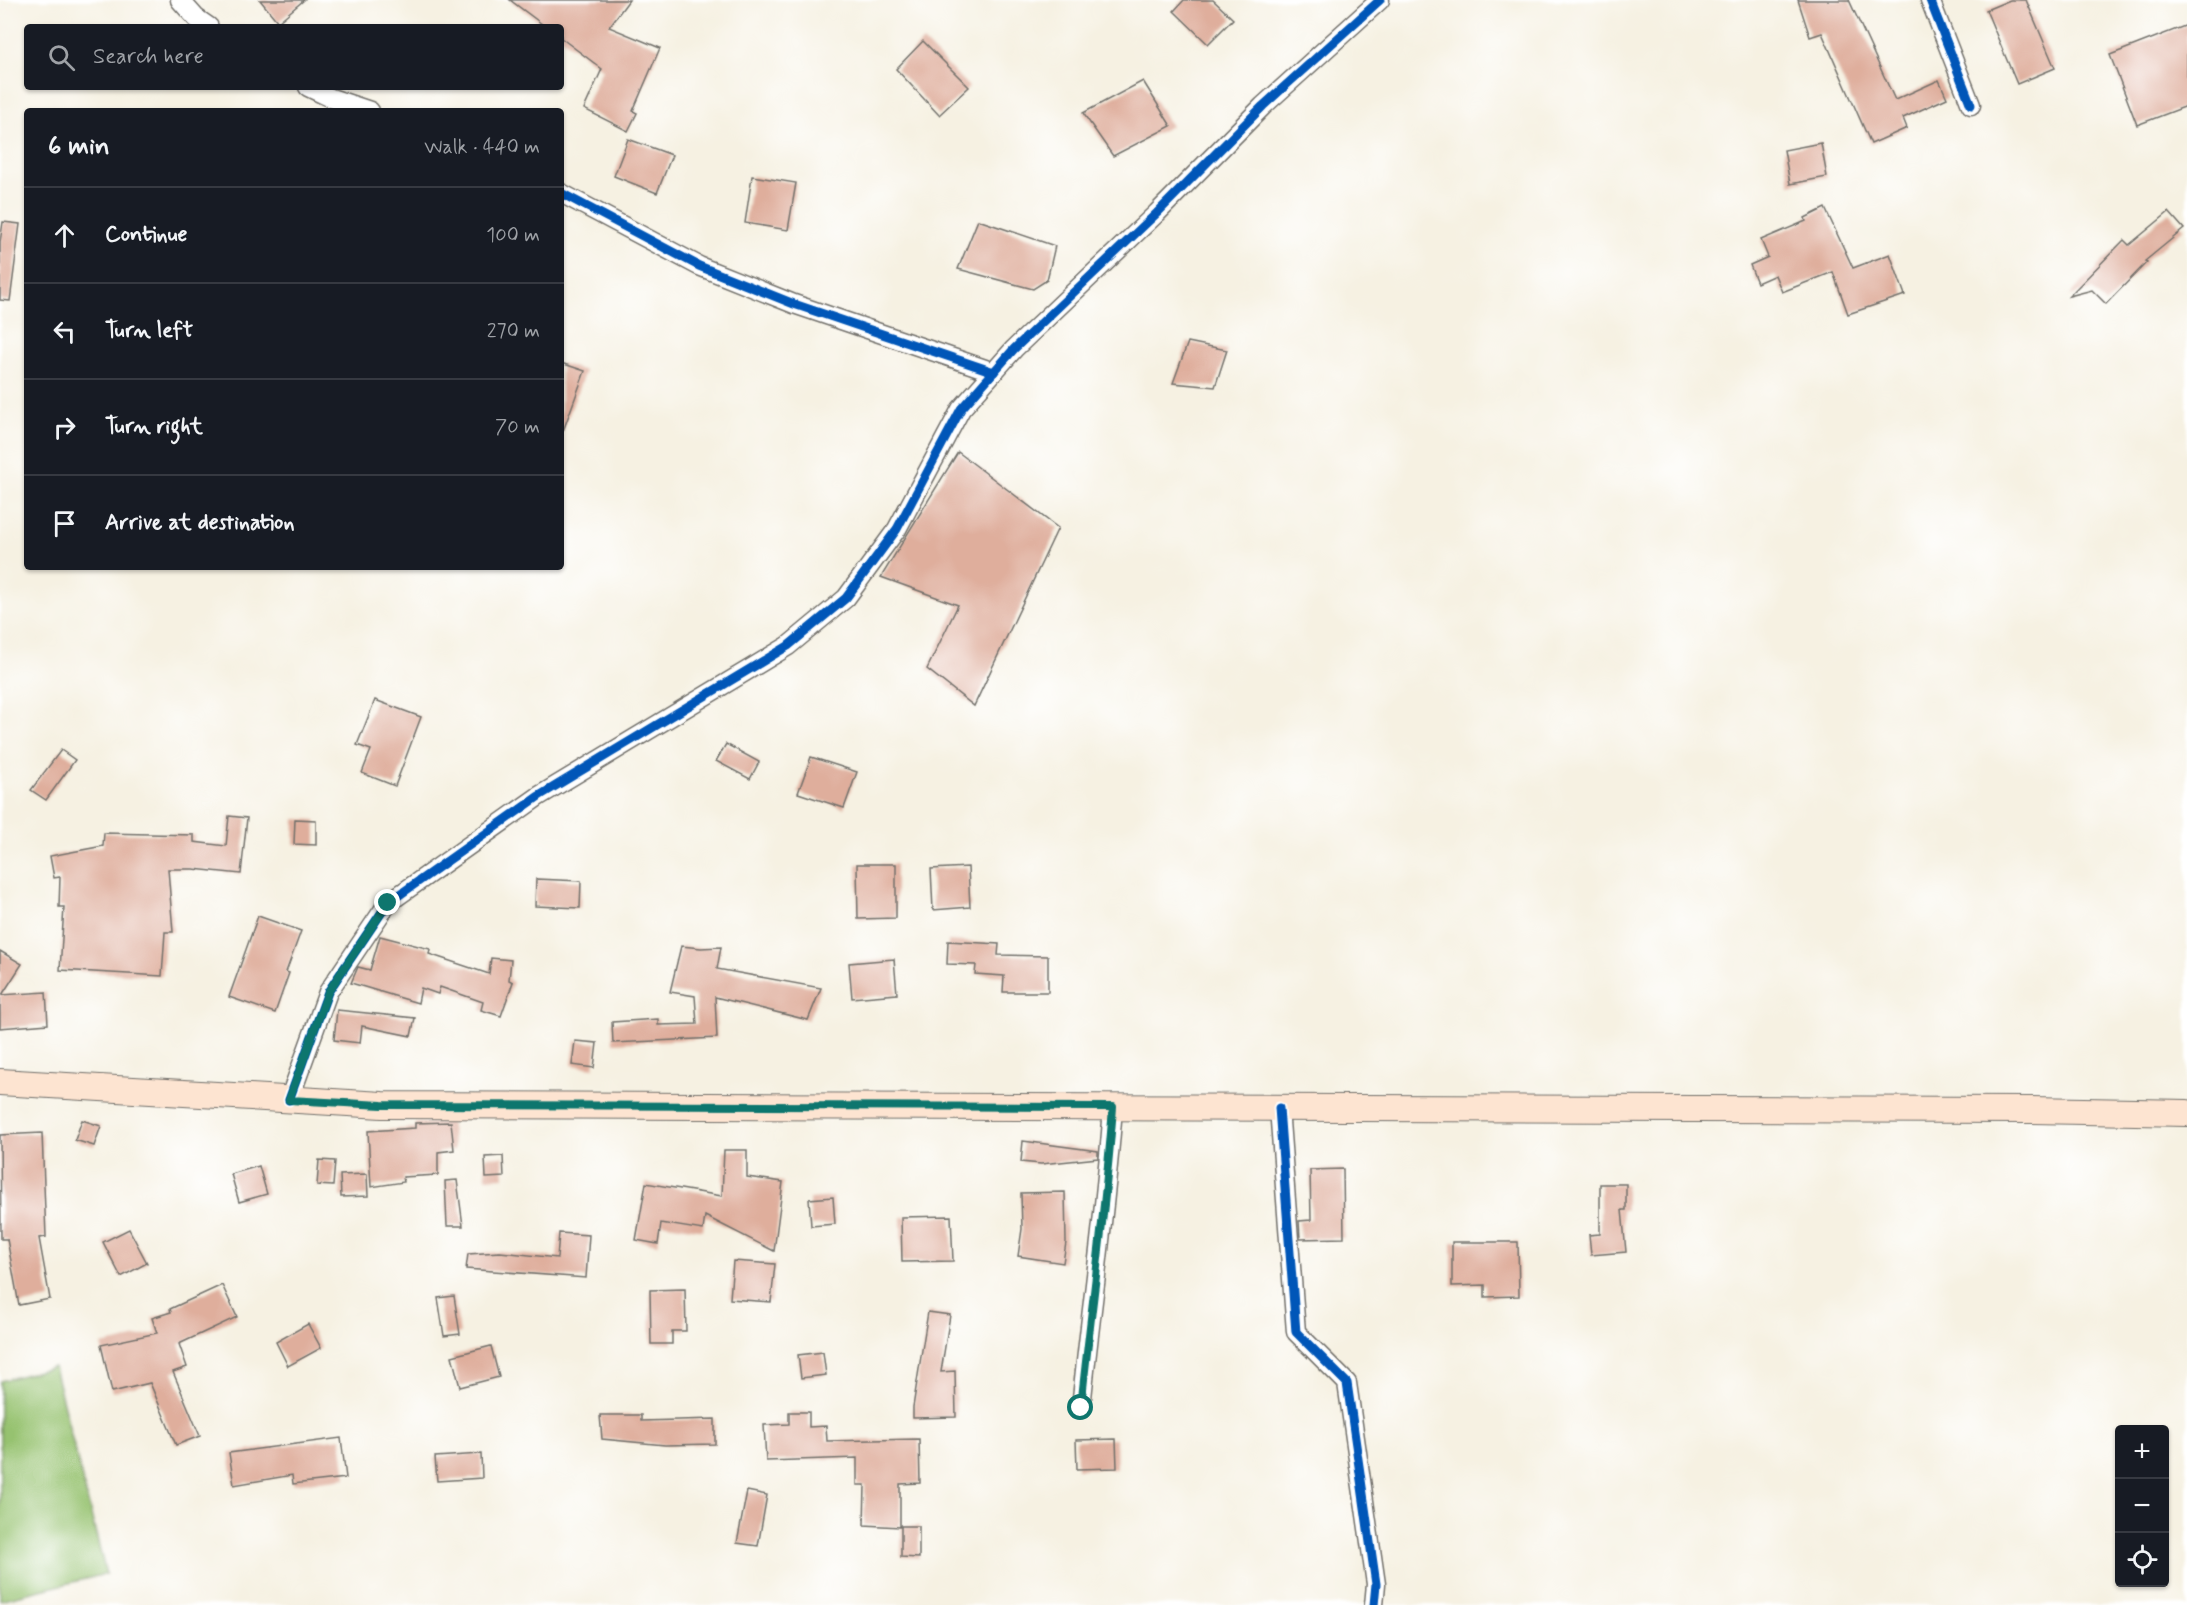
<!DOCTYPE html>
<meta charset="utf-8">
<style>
:root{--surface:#171b24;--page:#20242c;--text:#f1f3f6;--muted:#9ea1a6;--line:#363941}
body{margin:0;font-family:Mynerve,sans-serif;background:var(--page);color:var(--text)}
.controls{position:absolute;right:18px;bottom:18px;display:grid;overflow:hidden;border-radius:6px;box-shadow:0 2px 4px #0004}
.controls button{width:54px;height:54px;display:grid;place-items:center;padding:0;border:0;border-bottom:2px solid var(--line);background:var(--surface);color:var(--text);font:30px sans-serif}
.stop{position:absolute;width:18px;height:18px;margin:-14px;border:4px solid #0f766e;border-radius:50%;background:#fff}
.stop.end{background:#0f766e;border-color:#fff;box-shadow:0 2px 6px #0008}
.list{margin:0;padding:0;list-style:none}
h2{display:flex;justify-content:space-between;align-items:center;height:78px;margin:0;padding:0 24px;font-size:26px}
h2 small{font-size:20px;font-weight:400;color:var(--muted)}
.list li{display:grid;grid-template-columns:39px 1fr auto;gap:18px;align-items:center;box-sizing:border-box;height:96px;padding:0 24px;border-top:2px solid var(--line)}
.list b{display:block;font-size:22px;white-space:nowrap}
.list em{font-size:20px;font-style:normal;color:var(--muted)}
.icon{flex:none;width:33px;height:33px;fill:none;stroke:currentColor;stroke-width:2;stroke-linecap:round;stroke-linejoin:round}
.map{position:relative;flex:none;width:2187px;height:1605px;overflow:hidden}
.search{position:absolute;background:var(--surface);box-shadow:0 2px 4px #0004;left:24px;top:24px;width:540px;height:66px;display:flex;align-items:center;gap:15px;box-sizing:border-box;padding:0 21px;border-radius:6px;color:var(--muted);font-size:22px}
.panel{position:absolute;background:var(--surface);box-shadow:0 2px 4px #0004;left:24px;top:108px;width:540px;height:462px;border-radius:6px}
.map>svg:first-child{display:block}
</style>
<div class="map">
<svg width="2187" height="1605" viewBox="0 0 2187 1605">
<rect width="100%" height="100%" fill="#fff"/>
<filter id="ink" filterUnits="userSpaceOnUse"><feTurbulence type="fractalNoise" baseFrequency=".0167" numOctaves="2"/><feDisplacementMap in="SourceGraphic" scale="12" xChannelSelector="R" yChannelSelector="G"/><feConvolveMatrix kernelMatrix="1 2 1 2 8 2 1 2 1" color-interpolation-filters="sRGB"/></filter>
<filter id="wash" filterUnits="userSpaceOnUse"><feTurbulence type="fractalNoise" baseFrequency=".008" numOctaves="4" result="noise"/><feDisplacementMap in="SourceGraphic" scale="24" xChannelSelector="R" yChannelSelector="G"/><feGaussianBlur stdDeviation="1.35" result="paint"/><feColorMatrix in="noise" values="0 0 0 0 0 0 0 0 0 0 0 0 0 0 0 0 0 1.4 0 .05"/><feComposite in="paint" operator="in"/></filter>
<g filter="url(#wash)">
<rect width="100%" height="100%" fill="#f6f1e2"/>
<path fill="#96c270" stroke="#60764e" stroke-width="1.5" d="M 54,1367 L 106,1574 L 0,1600 L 0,1381 Z"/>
<g id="blocks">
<g fill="#dfae9c">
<path d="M 260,0 L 304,0 L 278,22 Z"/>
<path d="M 510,0 L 629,0 L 609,27 L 660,48 L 633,111 L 637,113 L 628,131 L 584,109 L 602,69 L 561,38 L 561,27 L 546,27 Z"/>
<path d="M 1184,0 L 1213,0 L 1233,19 L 1208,44 L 1174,11 Z"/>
<path d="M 1798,0 L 1849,0 L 1895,100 L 1939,80 L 1947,98 L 1903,118 L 1907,128 L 1871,144 L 1822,33 L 1810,37 Z"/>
<path d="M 2010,0 L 2026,0 L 2055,68 L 2017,84 L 1986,10 Z"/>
<path d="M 2187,25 L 2187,106 L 2137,125 L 2110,55 Z"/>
<path d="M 923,41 L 969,87 L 939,115 L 896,69 Z"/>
<path d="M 1143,81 L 1171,126 L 1113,156 L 1083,113 Z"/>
<path d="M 628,139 L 672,155 L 657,193 L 614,176 Z"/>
<path d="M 1821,143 L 1827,177 L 1790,184 L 1784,150 Z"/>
<path d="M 752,176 L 796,183 L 788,230 L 745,223 Z"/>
<path d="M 1825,208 L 1853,268 L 1890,254 L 1905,295 L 1848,314 L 1833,272 L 1782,292 L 1775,275 L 1757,283 L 1750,265 L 1768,257 L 1761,240 L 1806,221 L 1805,218 Z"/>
<path d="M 2169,212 L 2184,229 L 2145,261 L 2147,262 L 2106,304 L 2092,290 L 2069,296 L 2124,240 L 2129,245 Z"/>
<path d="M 978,220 L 1055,246 L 1047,280 L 1033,289 L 958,269 Z"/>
<path d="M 3,222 L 20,224 L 10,301 L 0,300 L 0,242 Z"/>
<path d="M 1188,342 L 1227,350 L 1215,387 L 1173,383 Z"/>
<path d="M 561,363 L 585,371 L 563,431 L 561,431 Z"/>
<path d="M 958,452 L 1058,528 L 974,706 L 927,669 L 958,605 L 881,577 Z"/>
<path d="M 375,700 L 421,717 L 395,786 L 362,773 L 371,750 L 357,745 Z"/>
<path d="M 726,744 L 759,762 L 750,779 L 716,761 Z"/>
<path d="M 61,750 L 75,760 L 46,800 L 31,790 Z"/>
<path d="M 811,757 L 857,772 L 844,808 L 798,793 Z"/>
<path d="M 229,816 L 247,818 L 241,874 L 193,869 L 168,869 L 173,932 L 165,932 L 162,976 L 60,970 L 64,907 L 59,907 L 60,877 L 54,878 L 50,856 L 103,846 L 104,833 L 194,835 L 194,842 L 226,846 Z"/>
<path d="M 295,819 L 316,820 L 316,845 L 294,844 Z"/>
<path d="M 857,864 L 896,864 L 896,918 L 858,919 Z"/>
<path d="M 968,867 L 970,907 L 933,910 L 931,869 Z"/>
<path d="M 536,879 L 581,881 L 580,908 L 535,906 Z"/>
<path d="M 258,916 L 301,931 L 286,972 L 289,973 L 275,1013 L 229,997 Z"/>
<path d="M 380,936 L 430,949 L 429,954 L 489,974 L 491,958 L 511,960 L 509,980 L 513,982 L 501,1016 L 481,1010 L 483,1002 L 440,987 L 438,994 L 421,988 L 418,1003 L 351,983 L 358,967 L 370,970 Z"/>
<path d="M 948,941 L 999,944 L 998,955 L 1048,956 L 1048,992 L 1003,992 L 1004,976 L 975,974 L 976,965 L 947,964 Z"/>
<path d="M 681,946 L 701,948 L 721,947 L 717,969 L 821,988 L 808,1020 L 715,997 L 717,1038 L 613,1043 L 612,1022 L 658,1019 L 658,1025 L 697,1024 L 695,996 L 670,992 Z"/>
<path d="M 0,951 L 22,964 L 2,995 L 46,992 L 48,1024 L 0,1028 Z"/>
<path d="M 894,959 L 897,994 L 852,998 L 849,963 Z"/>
<path d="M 337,1010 L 415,1018 L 411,1036 L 362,1026 L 360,1043 L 334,1040 Z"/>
<path d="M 575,1041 L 597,1043 L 594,1068 L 572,1065 Z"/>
<path d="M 82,1120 L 101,1126 L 94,1146 L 75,1140 Z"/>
<path d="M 451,1122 L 454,1150 L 438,1152 L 438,1175 L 403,1177 L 404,1182 L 371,1187 L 368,1131 L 415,1128 L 415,1123 Z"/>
<path d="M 42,1133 L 46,1237 L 39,1238 L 50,1299 L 19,1305 L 7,1239 L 1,1239 L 0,1135 Z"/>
<path d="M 1023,1141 L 1098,1151 L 1098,1158 L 1041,1164 L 1021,1162 Z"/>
<path d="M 724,1150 L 747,1150 L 747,1177 L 783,1182 L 774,1251 L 705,1216 L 703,1230 L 661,1223 L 658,1244 L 636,1240 L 646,1183 L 722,1196 Z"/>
<path d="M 503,1156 L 504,1177 L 486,1178 L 485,1157 Z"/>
<path d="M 319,1160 L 335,1161 L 333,1186 L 317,1185 Z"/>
<path d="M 259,1166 L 267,1194 L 239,1202 L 231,1174 Z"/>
<path d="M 1343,1169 L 1344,1238 L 1300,1239 L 1299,1221 L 1311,1220 L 1310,1170 Z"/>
<path d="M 367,1174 L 368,1196 L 341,1197 L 340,1175 Z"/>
<path d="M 457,1180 L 463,1226 L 447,1226 L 445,1181 Z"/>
<path d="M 1600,1184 L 1626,1184 L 1626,1210 L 1622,1210 L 1626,1252 L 1591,1255 L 1589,1235 L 1600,1234 Z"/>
<path d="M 1065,1192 L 1066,1242 L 1063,1263 L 1018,1256 L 1022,1229 L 1021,1193 Z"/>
<path d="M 833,1197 L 835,1224 L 811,1226 L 809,1199 Z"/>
<path d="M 951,1216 L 953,1261 L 902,1262 L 901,1217 Z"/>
<path d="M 129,1229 L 147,1263 L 121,1277 L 103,1242 Z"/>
<path d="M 559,1233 L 589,1235 L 586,1278 L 466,1269 L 468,1254 L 500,1252 L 557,1258 Z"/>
<path d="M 1452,1242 L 1518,1242 L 1519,1296 L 1485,1297 L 1485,1285 L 1452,1286 Z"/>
<path d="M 733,1261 L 775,1264 L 771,1302 L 730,1299 Z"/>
<path d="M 222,1285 L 237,1317 L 179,1344 L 187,1367 L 173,1372 L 200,1436 L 176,1445 L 150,1383 L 112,1392 L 101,1345 L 157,1333 L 152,1318 L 171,1312 L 170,1309 Z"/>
<path d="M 685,1289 L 686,1331 L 672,1331 L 672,1344 L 651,1344 L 650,1290 Z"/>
<path d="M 454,1296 L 460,1334 L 444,1336 L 438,1298 Z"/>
<path d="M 928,1312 L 950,1315 L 941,1372 L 955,1371 L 956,1417 L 913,1418 L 913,1407 Z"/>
<path d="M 308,1324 L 321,1348 L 288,1366 L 276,1342 Z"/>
<path d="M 491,1346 L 499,1377 L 460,1387 L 452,1356 Z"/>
<path d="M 823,1352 L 826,1375 L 801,1378 L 798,1355 Z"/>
<path d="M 789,1412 L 809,1412 L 809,1427 L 826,1426 L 827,1441 L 919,1439 L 920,1483 L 900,1484 L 900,1527 L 864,1525 L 865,1485 L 857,1485 L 857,1458 L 766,1461 L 764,1425 L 789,1424 Z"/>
<path d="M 600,1415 L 641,1415 L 641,1421 L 715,1419 L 715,1444 L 665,1445 L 602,1439 Z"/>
<path d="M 341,1438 L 346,1478 L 293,1484 L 292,1475 L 234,1485 L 229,1453 Z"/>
<path d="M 1116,1439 L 1117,1468 L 1077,1469 L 1076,1440 Z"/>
<path d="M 481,1454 L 482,1478 L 437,1481 L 435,1457 Z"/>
<path d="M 747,1491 L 767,1495 L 758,1546 L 737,1543 Z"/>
<path d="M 901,1526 L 919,1526 L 919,1558 L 901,1557 Z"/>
</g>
</g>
</g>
<g filter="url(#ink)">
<use href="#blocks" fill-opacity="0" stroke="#72706b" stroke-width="1.5"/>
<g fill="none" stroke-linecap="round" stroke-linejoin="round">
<g stroke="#72706b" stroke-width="21">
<g id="minor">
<path d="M 180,0 L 196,18 L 209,27"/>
<path d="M 1930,0 L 1971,105"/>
<path d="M 308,87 L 331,98 L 370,111"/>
<path d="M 561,193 L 699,266 L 794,304 L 994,372"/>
<path d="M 289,1100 L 328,992 L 388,903 L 539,796 L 788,646 L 846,598 L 897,529 L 961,409 L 1014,349 L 1157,213 L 1263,106 L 1380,0"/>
<path d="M 1279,1108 L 1296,1332 L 1347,1383 L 1376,1584 L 1374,1605"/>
<path d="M 1081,1408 C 1091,1308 1106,1208 1113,1107"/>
</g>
</g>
<g stroke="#72706b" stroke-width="28">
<path id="secondary" d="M 0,1082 L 382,1105 L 2032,1110 L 2187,1113"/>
</g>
<use href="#minor" stroke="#fff" stroke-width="18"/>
<use href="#secondary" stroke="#fde4d1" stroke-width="26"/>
<g stroke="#fff" stroke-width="13">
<g id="cycleway">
<path d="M 1930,0 L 1971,105"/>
<path d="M 561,193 L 699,266 L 794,304 L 994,372"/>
<path d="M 289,1100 L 328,992 L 388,903 L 539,796 L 788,646 L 846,598 L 897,529 L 961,409 L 1014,349 L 1157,213 L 1263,106 L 1380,0"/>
<path d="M 1279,1108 L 1296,1332 L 1347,1383 L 1376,1584 L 1374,1605"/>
</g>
</g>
<use href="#cycleway" stroke="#0057b8" stroke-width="9"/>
</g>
</g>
<g fill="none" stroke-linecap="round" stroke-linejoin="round" filter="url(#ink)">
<path stroke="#0f766e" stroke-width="8" d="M 388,903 L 328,992 L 289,1100 L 382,1105 L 1113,1107 C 1106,1208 1091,1308 1081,1408"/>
</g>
</svg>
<div class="controls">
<button>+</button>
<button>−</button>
<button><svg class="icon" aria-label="locate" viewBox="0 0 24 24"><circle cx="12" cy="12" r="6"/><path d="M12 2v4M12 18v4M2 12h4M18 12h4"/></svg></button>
</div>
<div class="stop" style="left:1081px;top:1408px"></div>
<div class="stop end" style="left:388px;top:903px"></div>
<div class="search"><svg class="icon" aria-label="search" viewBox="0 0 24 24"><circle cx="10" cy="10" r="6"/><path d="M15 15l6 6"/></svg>Search here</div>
<section class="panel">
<h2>6 min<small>Walk · 440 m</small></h2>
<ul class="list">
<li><svg class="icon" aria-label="ahead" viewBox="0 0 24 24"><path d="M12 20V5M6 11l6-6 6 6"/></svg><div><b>Continue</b></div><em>100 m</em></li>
<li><svg class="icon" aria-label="left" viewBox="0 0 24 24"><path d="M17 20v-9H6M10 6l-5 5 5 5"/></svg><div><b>Turn left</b></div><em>270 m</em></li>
<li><svg class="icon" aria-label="right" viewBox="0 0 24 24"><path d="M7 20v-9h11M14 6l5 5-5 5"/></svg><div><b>Turn right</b></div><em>70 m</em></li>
<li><svg class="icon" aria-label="arrive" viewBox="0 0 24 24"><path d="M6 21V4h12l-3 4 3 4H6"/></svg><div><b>Arrive at destination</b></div></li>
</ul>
</section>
</div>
